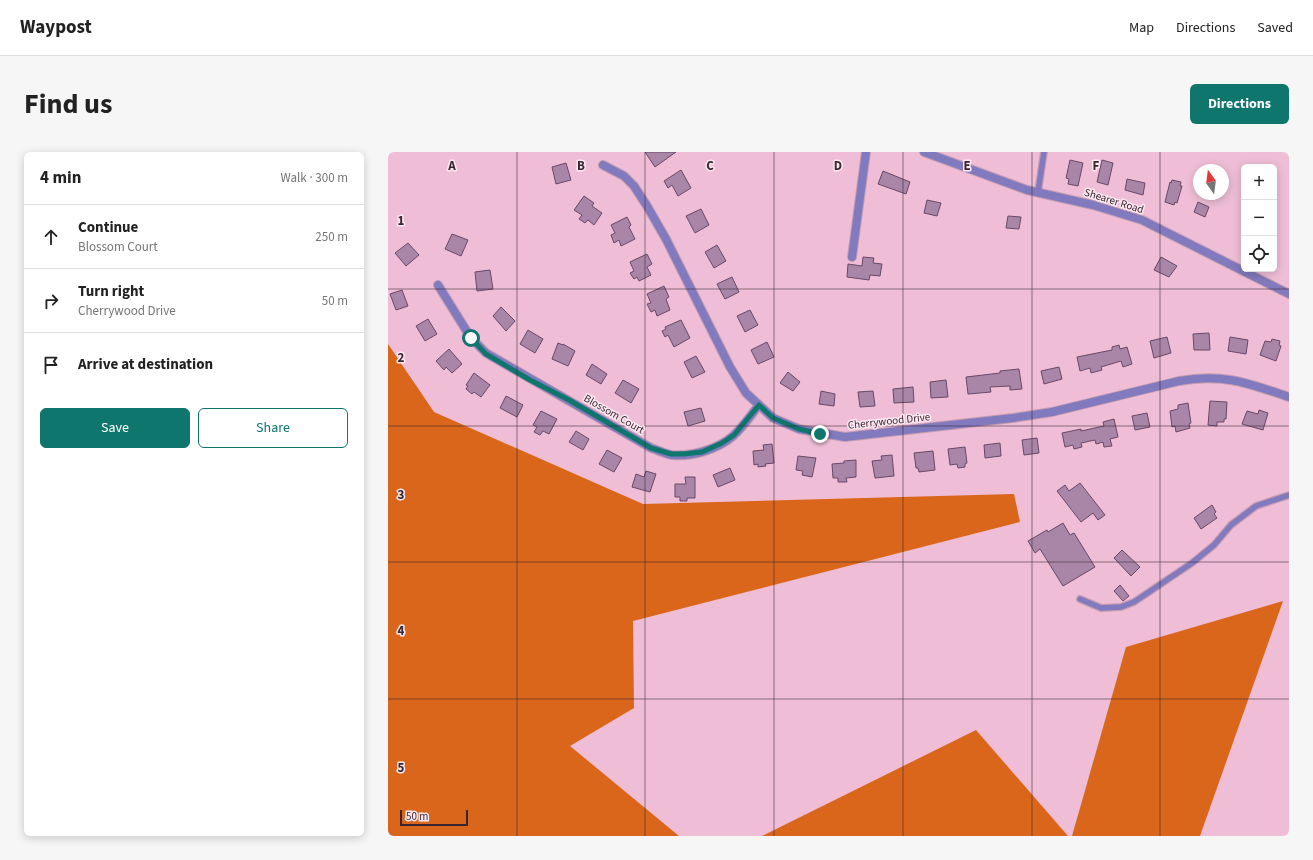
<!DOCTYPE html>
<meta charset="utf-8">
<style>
:root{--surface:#fff;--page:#f6f6f6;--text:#222;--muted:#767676;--line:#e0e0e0;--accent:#0f766e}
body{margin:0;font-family:"Source Sans 3",sans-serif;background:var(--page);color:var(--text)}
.controls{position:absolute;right:12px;top:12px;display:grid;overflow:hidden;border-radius:6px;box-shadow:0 2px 10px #0003}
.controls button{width:36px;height:36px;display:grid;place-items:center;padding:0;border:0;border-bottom:1px solid var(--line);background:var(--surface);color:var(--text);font:20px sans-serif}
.compass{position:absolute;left:805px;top:12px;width:36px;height:36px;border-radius:50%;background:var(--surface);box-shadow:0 2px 10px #0003;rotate:346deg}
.scale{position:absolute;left:12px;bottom:10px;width:68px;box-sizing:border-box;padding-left:4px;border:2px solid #392630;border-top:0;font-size:11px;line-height:14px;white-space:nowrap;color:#392630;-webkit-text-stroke:3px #fde9f2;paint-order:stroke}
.stop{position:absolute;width:12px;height:12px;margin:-9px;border:3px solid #0f766e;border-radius:50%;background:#fff}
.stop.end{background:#0f766e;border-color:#fff;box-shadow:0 1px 4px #0008}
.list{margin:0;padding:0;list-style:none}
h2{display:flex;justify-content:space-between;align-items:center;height:52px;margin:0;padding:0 16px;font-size:17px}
h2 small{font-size:13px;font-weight:400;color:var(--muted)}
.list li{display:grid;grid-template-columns:26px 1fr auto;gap:12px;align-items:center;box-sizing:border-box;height:64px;padding:0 16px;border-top:1px solid var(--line)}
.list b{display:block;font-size:15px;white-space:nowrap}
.list p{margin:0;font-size:13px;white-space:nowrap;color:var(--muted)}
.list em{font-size:13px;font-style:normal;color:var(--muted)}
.actions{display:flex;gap:8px;padding:12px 16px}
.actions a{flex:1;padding:9px 0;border:1px solid var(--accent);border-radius:6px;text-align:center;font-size:14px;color:var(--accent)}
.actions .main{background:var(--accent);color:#fff}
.icon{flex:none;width:22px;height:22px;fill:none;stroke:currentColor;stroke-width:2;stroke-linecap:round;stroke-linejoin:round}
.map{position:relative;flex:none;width:901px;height:684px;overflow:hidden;border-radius:6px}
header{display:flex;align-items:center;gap:24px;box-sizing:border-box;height:56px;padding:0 20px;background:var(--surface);border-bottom:1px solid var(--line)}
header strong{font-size:19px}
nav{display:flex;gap:22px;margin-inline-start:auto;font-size:14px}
.intro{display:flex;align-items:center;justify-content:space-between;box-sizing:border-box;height:96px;padding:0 24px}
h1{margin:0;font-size:28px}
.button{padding:10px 18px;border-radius:6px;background:var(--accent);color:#fff;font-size:14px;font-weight:700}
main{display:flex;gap:24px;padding:0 24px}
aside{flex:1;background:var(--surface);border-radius:6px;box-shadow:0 2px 10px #0003}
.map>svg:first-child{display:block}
</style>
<header>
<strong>Waypost</strong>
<nav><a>Map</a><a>Directions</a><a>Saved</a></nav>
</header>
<div class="intro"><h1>Find us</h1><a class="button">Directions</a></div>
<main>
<aside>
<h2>4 min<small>Walk · 300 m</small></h2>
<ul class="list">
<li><svg class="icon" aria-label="ahead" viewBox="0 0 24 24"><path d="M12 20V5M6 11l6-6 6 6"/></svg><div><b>Continue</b><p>Blossom Court</p></div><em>250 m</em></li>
<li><svg class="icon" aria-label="right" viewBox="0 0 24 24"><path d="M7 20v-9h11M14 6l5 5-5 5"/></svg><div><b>Turn right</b><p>Cherrywood Drive</p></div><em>50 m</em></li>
<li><svg class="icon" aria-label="arrive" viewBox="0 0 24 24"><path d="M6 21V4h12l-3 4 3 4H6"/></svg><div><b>Arrive at destination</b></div></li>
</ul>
<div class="actions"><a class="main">Save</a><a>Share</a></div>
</aside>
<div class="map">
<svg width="901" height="684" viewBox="0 0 901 684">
<rect width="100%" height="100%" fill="#efbed6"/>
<g fill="#d9661b">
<path d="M 0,192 L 46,260 L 255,352 L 626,342 L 632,370 L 245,469 L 246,556 L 182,594 L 291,684 L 0,684 Z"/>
<path d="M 895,449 L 812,684 L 684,684 L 738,495 Z"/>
<path d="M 588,578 L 680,684 L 374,684 Z"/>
</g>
<g fill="#a986a8" stroke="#684867">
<path d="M 257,0 L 288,0 L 267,15 Z"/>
<path d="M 682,8 L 695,11 L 690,34 L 680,32 L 681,27 L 678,26 Z"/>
<path d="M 714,8 L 725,11 L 720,33 L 709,30 Z"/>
<path d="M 178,11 L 183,28 L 168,32 L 164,15 Z"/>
<path d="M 293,18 L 303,36 L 290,44 L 284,33 L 280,36 L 276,29 Z"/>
<path d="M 495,19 L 522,30 L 518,42 L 490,32 Z"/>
<path d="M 739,27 L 757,31 L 755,43 L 737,38 Z"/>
<path d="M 784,28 L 793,30 L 792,34 L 794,34 L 789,51 L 787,50 L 786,53 L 777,50 L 782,30 L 783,31 Z"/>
<path d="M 196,44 L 206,51 L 204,54 L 214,61 L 206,73 L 200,68 L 197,71 L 191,67 L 194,63 L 186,58 Z"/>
<path d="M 539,48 L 553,51 L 549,64 L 536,61 Z"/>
<path d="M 810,50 L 821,55 L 817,65 L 806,60 Z"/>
<path d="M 313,57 L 321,73 L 307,81 L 298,64 Z"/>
<path d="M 620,64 L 633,65 L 631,77 L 618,76 Z"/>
<path d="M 239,65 L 243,73 L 241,75 L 247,87 L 233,94 L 231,88 L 226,91 L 223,83 L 227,81 L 223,73 Z"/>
<path d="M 64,82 L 80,88 L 73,104 L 57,97 Z"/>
<path d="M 20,91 L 31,103 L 18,114 L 7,101 Z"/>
<path d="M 329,93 L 338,109 L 326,116 L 317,100 Z"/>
<path d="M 259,102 L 264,112 L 259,115 L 263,123 L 251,129 L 249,125 L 246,127 L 242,121 L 246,119 L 242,110 Z"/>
<path d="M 475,105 L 486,106 L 485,111 L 494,112 L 492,124 L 482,123 L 481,128 L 459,125 L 460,112 L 474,114 Z"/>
<path d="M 773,105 L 789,114 L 781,125 L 766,118 Z"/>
<path d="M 102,118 L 105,137 L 89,139 L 87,120 Z"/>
<path d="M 344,125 L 351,140 L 337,147 L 329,132 Z"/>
<path d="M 276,134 L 281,145 L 278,147 L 282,158 L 269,164 L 267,158 L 263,160 L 259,152 L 263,151 L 259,142 Z"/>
<path d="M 14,138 L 20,154 L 8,158 L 2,142 Z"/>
<path d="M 113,155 L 127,169 L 118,179 L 105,164 Z"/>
<path d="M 362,158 L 370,173 L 357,180 L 349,164 Z"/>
<path d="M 40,167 L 49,182 L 37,189 L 28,174 Z"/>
<path d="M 293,168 L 302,186 L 286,195 L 280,183 L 277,185 L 274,179 L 278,177 L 277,175 Z"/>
<path d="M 140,178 L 155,187 L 147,201 L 132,192 Z"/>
<path d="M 821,181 L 822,198 L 806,198 L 805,182 Z"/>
<path d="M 779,185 L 783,201 L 766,206 L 762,189 Z"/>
<path d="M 842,185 L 860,188 L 858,202 L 840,199 Z"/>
<path d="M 884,187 L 892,189 L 891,193 L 893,194 L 888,209 L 872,203 L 877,189 L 883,190 Z"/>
<path d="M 379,190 L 386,205 L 370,212 L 363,198 Z"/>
<path d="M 170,191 L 175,193 L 175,192 L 187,199 L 180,214 L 164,207 Z"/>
<path d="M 731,193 L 732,197 L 739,195 L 744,212 L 735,215 L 733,209 L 713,215 L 714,218 L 703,221 L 702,216 L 692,219 L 689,205 L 724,198 L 724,195 Z"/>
<path d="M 61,197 L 74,212 L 64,221 L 58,215 L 56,218 L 48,209 Z"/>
<path d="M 308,204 L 317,220 L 304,226 L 296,210 Z"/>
<path d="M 204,212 L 219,222 L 213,232 L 198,223 Z"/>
<path d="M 671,215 L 674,227 L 656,232 L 653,219 Z"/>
<path d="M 631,217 L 634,237 L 622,238 L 622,234 L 602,235 L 603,240 L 580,242 L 578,225 L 612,221 L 612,219 Z"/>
<path d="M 400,220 L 412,230 L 405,239 L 392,231 Z"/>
<path d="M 86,221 L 102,233 L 93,245 L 86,240 L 84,242 L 78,237 L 80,234 L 78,233 Z"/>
<path d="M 235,228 L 251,237 L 243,251 L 227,241 Z"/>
<path d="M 558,228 L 560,245 L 543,246 L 542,230 Z"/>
<path d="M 525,235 L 526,250 L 506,251 L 505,237 Z"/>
<path d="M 433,239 L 447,242 L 446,254 L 431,252 Z"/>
<path d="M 485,239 L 487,254 L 472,255 L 470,240 Z"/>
<path d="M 118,244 L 135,253 L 129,265 L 112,256 Z"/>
<path d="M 822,249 L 839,250 L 838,267 L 836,267 L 836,270 L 829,270 L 829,274 L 820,273 Z"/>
<path d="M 800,251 L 803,271 L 801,272 L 802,276 L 788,280 L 787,274 L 784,275 L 782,259 L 790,257 L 790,253 Z"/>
<path d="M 313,256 L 317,269 L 300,274 L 296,260 Z"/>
<path d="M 871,258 L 880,261 L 875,278 L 854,272 L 859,259 L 870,262 Z"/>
<path d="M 153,259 L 169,267 L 161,282 L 155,279 L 152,283 L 146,280 L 149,275 L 145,273 Z"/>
<path d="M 759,261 L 762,275 L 747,278 L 744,264 Z"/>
<path d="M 726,267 L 730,285 L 722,287 L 724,294 L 716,295 L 715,290 L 708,292 L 707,288 L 693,291 L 694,295 L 686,297 L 685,293 L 677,295 L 674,281 L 693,277 L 693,279 L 716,274 L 715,270 Z"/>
<path d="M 188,279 L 201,287 L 195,298 L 181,290 Z"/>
<path d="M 649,286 L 651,301 L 636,303 L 634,288 Z"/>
<path d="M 612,291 L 613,304 L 597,306 L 596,293 Z"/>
<path d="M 384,292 L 386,311 L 377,312 L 378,314 L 370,315 L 370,312 L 366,313 L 365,299 L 376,298 L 375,293 Z"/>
<path d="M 577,295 L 579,311 L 577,312 L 577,315 L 570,316 L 569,312 L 562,313 L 560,297 Z"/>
<path d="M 219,298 L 234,306 L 226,320 L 211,312 Z"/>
<path d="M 545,299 L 547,318 L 531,320 L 530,316 L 528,316 L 526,301 Z"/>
<path d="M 504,303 L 506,324 L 487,326 L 484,309 L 494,308 L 493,304 Z"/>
<path d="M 410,304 L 428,306 L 424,325 L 414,323 L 415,319 L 408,318 Z"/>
<path d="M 468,308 L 468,325 L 458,326 L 459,330 L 450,330 L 450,326 L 445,326 L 444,312 L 456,311 L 456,309 Z"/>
<path d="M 342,316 L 347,328 L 330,335 L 325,323 Z"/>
<path d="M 258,319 L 268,322 L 262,340 L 244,335 L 248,322 L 256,325 Z"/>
<path d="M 297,325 L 307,325 L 307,346 L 299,346 L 299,349 L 292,349 L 292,345 L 287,345 L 287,332 L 298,332 Z"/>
<path d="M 692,331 L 717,363 L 710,368 L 705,361 L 693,370 L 669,339 L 677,333 L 681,339 Z"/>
<path d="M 824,353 L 828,360 L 826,362 L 829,366 L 813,377 L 806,366 Z"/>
<path d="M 675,371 L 682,383 L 686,381 L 707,415 L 675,434 L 652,397 L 647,401 L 640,389 L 659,378 L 660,380 Z"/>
<path d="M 734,398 L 752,415 L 743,424 L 726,406 Z"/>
<path d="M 732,433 L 741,444 L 735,449 L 726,439 Z"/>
</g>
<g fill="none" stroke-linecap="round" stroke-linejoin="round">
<g stroke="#c79db1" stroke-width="8">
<g id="service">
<path d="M 650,40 L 656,0"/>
<path d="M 692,447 L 713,456 L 733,455 L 746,450 L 804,411 L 826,393 L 843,373 L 868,354 L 901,343"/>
</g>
</g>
<g stroke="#c79db1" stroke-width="10">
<g id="minor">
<path d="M 215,13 L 236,24 L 246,34 L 259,54 L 278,87 L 342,215 L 358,241 L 385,266 L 411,277 L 457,285 L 625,266 L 664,260 L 791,229 C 835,221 860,231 901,245"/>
<path d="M 464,105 L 478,0"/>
<path d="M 50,133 L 83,186 L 98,201 L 263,296 C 270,298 277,302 284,303 C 304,305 330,297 345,284 C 355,275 363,263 371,253"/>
</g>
</g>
<g stroke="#c79db1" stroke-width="10">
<path id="tertiary" d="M 536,0 L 639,38 L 705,53 L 754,68 L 901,142"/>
</g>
<use href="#service" stroke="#817abe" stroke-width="5.5"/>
<use href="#minor" stroke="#817abe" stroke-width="8"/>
<use href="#tertiary" stroke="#817abe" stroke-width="8"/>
</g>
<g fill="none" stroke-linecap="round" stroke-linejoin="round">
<path stroke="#0f766e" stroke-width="5" d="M 83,186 L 98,202 L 142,228 L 181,248 L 263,296 L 283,302 L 296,302 L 314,300 L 334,291 L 346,283 L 371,253 L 385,266 L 411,277 L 432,282"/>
</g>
<path fill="none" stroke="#392630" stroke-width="1" stroke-opacity="0.55" d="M 129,0 L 129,684M 257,0 L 257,684M 386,0 L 386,684M 515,0 L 515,684M 644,0 L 644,684M 772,0 L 772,684M 0,137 L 901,137M 0,274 L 901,274M 0,410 L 901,410M 0,547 L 901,547"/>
<g text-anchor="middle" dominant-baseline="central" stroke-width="3" stroke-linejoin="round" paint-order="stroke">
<g font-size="11" fill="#392630" stroke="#fde9f2">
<text transform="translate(726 49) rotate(17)">Shearer Road</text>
<text transform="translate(226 262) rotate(30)">Blossom Court</text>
<text transform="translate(501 269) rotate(-6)">Cherrywood Drive</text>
</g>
</g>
<g font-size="13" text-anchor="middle" font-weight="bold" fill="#392630" stroke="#fde9f2" stroke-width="3" stroke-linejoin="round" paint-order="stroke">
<text x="64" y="18">A</text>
<text x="193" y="18">B</text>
<text x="322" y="18">C</text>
<text x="450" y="18">D</text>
<text x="579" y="18">E</text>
<text x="708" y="18">F</text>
<text x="13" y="73">1</text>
<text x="13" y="210">2</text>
<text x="13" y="347">3</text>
<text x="13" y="483">4</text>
<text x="13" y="620">5</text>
</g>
</svg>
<div class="controls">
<button>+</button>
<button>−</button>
<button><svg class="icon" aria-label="locate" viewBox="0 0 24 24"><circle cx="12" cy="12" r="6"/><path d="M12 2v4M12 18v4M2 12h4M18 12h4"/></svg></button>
</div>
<svg class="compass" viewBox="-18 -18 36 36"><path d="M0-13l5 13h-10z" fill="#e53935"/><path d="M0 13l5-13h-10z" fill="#767676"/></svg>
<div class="scale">50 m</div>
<div class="stop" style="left:83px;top:186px"></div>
<div class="stop end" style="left:432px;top:282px"></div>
</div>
</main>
